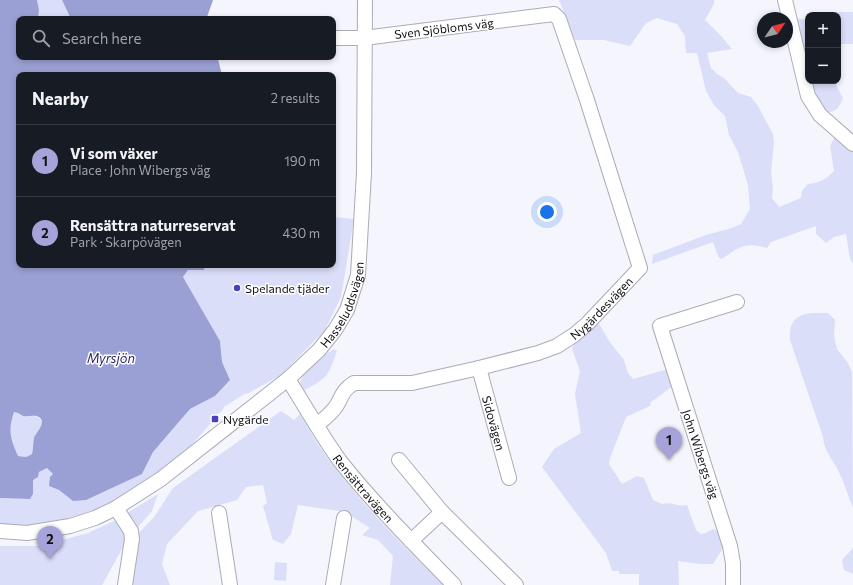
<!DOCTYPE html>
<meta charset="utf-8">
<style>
:root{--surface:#171b24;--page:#20242c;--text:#f1f3f6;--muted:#9ea1a6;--line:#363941;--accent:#a6a3da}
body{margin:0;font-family:Commissioner,sans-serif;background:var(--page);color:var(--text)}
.controls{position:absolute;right:12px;top:12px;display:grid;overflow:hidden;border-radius:8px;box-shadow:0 2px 6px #0003}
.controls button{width:36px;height:36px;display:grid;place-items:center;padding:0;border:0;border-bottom:1px solid var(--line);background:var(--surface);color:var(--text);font:20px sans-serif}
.compass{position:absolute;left:757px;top:12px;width:36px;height:36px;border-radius:50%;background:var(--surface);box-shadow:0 2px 6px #0003;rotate:55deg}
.you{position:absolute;left:547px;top:212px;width:14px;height:14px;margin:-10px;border:3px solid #fff;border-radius:50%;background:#1a73e8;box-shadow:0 0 0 6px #1a73e833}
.badge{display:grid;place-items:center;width:26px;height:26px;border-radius:50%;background:var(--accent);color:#111;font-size:13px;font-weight:700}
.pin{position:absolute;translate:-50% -33px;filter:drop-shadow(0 1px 2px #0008)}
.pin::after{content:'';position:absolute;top:21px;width:14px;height:12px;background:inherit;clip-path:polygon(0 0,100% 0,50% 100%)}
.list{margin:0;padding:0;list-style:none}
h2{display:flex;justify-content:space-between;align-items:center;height:52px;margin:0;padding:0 16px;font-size:17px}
h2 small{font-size:13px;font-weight:400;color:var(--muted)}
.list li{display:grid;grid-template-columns:26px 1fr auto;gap:12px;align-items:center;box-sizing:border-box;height:72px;padding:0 16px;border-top:1px solid var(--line)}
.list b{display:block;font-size:15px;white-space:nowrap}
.list p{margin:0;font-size:13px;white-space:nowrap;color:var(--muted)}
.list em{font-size:13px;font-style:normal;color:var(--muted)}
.icon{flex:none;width:22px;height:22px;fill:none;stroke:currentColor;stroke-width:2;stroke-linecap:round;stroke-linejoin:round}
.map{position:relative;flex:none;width:853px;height:585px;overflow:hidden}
.search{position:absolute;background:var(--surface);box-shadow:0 2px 6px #0003;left:16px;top:16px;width:320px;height:44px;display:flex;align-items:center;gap:10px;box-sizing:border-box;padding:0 14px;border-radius:8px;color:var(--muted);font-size:15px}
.panel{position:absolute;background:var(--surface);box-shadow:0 2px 6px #0003;left:16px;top:72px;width:320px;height:196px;border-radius:8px}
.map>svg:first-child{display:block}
</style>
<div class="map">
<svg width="853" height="585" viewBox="0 0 853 585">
<rect width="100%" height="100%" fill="#f4f5fd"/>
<g fill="#dadef9">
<path d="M 37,0 L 62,0 L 71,19 L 38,19 L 39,10 Z"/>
<path d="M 559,0 L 714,0 L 714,4 L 705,20 L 722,37 L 732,49 L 707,53 L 711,68 L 717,74 L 724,78 L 738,93 L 751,97 L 758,106 L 773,134 L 774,143 L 771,171 L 773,188 L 772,198 L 779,207 L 801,198 L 802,191 L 808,184 C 819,183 827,179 834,171 L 830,146 L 837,133 L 853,147 L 853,264 L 850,259 L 846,234 L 834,237 L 826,243 L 816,234 L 816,226 L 771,242 L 767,248 C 744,242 741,246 722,259 L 719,258 L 713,242 L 652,264 L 653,255 L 706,235 L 732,228 L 741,224 L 750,209 L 748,185 L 738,152 L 729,135 L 725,116 L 714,105 L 706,91 L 697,53 L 686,53 L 685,36 L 677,24 L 657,18 L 646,23 L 630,46 L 604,40 L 575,40 Z"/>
<path d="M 817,12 L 853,12 L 853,44 L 838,44 L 838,15 L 813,15 Z"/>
<path d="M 796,18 L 807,20 L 808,19 L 808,81 L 834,81 L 843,98 C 839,109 835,112 824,113 L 810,94 Z"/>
<path d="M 333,217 L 354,219 L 341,297 L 325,330 L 281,375 L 247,394 L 246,393 L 224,407 L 222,411 L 210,419 L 211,423 L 188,449 L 162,472 L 126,494 L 94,510 L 44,526 L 15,527 L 0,525 L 0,498 L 30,499 L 33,480 L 38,477 L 39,472 L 47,468 L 53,474 L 49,486 L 59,490 L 73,501 L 142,474 L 153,452 L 190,409 L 215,396 L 230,380 L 222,362 L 220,341 L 183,277 L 188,270 L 204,270 L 205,265 L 333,265 Z"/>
<path d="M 812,313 L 828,313 L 835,320 L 834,336 L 837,349 L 848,363 L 852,372 L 853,508 C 848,496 844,482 838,470 C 832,458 824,451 823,437 L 790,340 C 789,323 794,315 812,313 Z"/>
<path d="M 598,322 L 609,341 L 624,360 L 628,373 L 633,379 L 668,369 L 673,386 L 651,402 L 650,406 L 626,417 L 610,458 L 609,464 L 622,484 L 637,476 L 644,478 L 653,500 L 662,504 C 673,501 676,507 687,505 L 696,530 L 701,534 L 705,533 L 713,529 C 720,531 721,541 723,548 L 713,564 L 700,564 L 678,561 L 679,585 L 639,585 L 639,574 L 619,574 L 619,571 L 612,571 L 606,553 L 542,467 L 554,449 L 581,433 L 575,394 L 580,371 L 572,349 L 574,344 Z"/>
<path d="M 334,349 L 337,351 C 328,377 327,378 303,391 C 291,376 323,356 334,349 Z"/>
<path d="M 281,411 L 294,420 L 300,414 C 308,427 315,441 324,453 C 359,501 401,545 444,585 L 390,585 L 393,556 L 378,540 L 362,535 L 370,528 L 351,516 L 339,511 L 298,505 L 291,534 L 283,544 L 273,540 L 263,506 L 267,503 L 263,485 L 246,487 L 237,500 L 198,511 L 167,544 L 162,564 L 170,585 L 128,585 L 137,535 L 154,517 L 173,488 Z"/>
<path d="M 14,412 L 18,413 L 23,416 C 30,417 40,413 42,424 L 33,443 L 32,454 L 26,457 L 18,456 C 10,437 8,431 14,412 Z"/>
<path d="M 158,494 L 152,511 L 127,540 L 102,585 L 0,585 L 0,546 L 41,546 L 88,533 L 114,521 Z"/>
<path d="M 853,548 L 853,574 L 844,570 L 842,560 Z"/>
<path d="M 275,562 L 287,563 L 286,581 L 274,580 Z"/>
</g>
<g fill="#9ba0d4" fill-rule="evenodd">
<path d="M 0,0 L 37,0 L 39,10 L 38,19 L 19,19 L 19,57 L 219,57 L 218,59 L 222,75 L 19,75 L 19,265 L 205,265 L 204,270 L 188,270 L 183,277 L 220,341 L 222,362 L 230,380 L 215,396 L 190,409 L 153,452 L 142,474 L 86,500 L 73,501 L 59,490 L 49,486 L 50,477 L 53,474 L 47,468 L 39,472 L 38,477 L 33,480 L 33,494 L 30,499 L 0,498 ZM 14,412 L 18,413 L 23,416 C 28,417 34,414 39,417 C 47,423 36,432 34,438 C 33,443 33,449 32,454 L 26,457 L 18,456 C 10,438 8,430 14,412 Z"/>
<path d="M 62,0 L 213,0 L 207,17 L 209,19 L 71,19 Z"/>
</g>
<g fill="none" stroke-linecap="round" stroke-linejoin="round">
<g stroke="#abacb4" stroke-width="16">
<g id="minor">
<path d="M 785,0 L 808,96 L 820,115 L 853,144"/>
<path id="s1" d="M 479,368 L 509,478"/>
<path id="s2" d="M 288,379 C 305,406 321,435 340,461 C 375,505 415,545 454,585"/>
<path id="s3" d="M 317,425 C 324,419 332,413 337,405 C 343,394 343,390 354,383 L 412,383 L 479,368 L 538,353 L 557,346 L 574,335 L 587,324 L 640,268 L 587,100 L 559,19 L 554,14 L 364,38 L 333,38"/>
<path d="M 399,460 L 442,512 L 411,541"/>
<path d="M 116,508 L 131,531 L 132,539 L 125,585"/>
<path d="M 442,512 L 516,585"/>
<path d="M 219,513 L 230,585"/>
<path id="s4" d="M 0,531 L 27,533 L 70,526 L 95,518 L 116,508 L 161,479 L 288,379 L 319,350 L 335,330 L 347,310 L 358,275 L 364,173 L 365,0"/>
<path d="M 333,585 L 344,518"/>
<path d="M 733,585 L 733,563 L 730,546 L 660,326 L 737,302"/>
</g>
</g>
<use href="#minor" stroke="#fff" stroke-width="14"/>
</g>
<g fill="#4b41b8" stroke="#fff" stroke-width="1.5">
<circle cx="237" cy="288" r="4"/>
<rect x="211" y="415" width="8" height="8" rx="2"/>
</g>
<g text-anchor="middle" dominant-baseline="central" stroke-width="3" stroke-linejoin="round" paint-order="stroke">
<g font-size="12" fill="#101013" stroke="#fff">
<text transform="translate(444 28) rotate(-7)">Sven Sjöbloms väg</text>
<text stroke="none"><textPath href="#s4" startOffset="430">Hasseluddsvägen</textPath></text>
<text stroke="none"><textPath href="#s3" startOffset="323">Nygärdesvägen</textPath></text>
<text stroke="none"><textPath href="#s1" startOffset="57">Sidovägen</textPath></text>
<text transform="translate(701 454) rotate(72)">John Wibergs väg</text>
<text stroke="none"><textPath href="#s2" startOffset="133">Rensättravägen</textPath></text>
</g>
<g font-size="12" fill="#101013" stroke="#fff" text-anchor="start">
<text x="245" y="288">Spelande tjäder</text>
<text x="223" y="419">Nygärde</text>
</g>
<g font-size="13" font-style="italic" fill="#2a2766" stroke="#fff">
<text x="111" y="358">Myrsjön</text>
</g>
</g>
</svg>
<div class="controls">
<button>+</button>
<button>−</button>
</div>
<svg class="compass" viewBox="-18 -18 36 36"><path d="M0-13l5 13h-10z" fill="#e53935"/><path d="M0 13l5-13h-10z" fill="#9ea1a6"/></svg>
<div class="you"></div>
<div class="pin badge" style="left:669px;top:460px">1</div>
<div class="pin badge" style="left:50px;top:559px">2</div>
<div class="search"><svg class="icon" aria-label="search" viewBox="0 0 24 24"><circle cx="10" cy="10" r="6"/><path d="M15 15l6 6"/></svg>Search here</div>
<section class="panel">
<h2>Nearby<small>2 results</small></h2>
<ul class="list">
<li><span class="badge">1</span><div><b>Vi som växer</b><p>Place · John Wibergs väg</p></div><em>190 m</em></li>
<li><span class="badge">2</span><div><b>Rensättra naturreservat</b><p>Park · Skarpövägen</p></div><em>430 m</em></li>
</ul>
</section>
</div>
